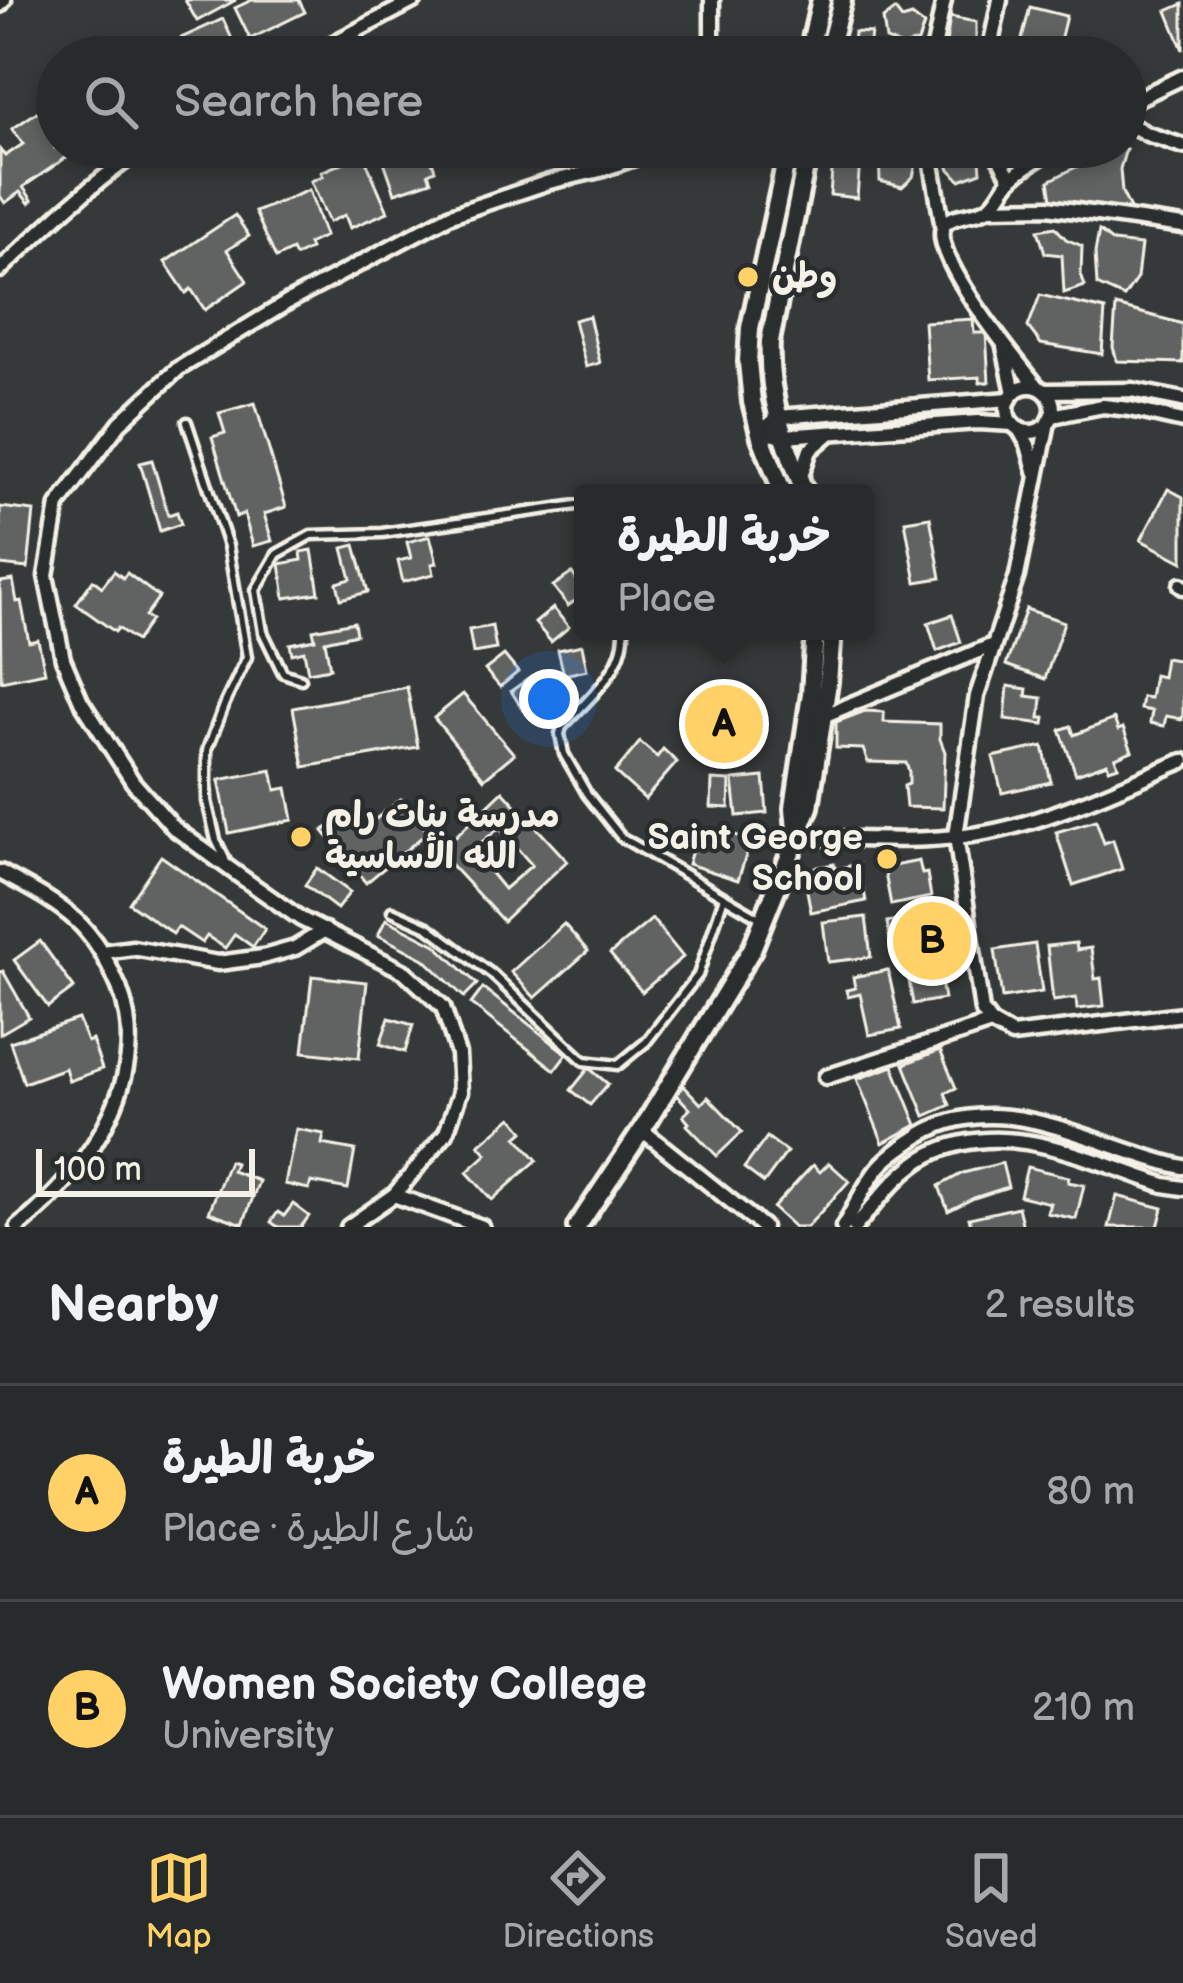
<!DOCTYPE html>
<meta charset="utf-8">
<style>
:root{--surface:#282b2b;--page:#343737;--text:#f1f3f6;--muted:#a5a7a9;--line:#444747;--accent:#ffd166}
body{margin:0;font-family:"Balsamiq Sans","Playpen Sans Arabic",sans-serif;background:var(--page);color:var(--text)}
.scale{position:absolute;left:36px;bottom:30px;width:219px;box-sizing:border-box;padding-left:12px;border:6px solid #f4f1e8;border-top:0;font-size:33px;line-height:42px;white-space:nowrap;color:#f4f1e8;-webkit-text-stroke:9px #2a2d2e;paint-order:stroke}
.you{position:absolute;left:549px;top:699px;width:42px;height:42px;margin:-30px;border:9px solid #fff;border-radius:50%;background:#1a73e8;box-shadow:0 0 0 18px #1a73e833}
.badge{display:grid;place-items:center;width:78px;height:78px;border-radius:50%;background:var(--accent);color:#111;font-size:39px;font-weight:700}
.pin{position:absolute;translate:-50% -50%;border:6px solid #fff;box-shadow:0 3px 12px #0006}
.popup{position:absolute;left:574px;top:484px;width:300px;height:156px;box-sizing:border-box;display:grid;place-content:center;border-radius:12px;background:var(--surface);filter:drop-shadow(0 3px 9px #0005);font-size:39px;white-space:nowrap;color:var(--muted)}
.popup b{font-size:45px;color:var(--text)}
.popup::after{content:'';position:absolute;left:50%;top:100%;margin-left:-24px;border:24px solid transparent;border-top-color:var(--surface)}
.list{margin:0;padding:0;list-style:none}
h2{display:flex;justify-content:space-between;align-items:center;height:156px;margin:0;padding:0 48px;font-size:51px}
h2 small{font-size:39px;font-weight:400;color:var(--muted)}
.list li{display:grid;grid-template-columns:78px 1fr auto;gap:36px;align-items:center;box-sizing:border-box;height:216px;padding:0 48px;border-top:3px solid var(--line)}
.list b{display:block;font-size:45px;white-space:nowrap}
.list p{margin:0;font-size:39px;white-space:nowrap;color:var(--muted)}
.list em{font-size:39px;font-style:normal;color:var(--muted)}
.icon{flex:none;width:66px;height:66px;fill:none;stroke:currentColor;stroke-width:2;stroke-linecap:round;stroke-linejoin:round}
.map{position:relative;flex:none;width:1183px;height:1227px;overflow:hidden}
.search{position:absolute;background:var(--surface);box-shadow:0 6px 18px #0003;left:36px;right:36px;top:36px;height:132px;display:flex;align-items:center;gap:30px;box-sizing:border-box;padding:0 42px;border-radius:66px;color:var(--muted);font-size:45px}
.sheet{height:588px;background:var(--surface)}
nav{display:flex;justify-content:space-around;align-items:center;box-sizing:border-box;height:168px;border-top:3px solid var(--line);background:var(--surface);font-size:33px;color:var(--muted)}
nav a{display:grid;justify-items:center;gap:6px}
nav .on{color:var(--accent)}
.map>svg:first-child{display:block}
</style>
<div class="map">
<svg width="1183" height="1227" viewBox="0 0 1183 1227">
<rect width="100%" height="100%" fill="#363939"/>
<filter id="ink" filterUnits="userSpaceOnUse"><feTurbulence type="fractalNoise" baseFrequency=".00833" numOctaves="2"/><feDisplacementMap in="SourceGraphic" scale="24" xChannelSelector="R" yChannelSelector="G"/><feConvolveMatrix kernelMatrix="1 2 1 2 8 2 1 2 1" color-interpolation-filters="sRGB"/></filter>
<g filter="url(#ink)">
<g fill="#616362" stroke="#f4f1e8" stroke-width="3" fill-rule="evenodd">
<path d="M 185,0 L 236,0 L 197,21 Z"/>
<path d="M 252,0 L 299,0 L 305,12 L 250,39 L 235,8 Z"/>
<path d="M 1183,4 L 1183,50 L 1167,11 Z"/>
<path d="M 1030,7 L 1066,16 L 1056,57 L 1005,57 L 1006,52 L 1018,55 Z"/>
<path d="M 895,10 L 902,19 L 912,16 L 924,25 L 918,42 L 903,46 L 886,40 L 883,19 Z"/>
<path d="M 950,17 L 976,22 L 976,46 L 946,44 Z"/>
<path d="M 223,19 L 236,48 L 215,57 L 174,57 L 168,44 Z"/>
<path d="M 854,32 L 871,33 L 868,57 L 842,57 L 843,43 L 853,44 Z"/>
<path d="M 37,112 L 44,116 L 50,112 L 57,121 L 55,148 L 73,147 L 76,151 L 23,187 L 32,200 L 29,203 L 20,192 L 5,203 L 0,196 L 0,150 L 5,156 L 23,144 L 12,129 Z"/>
<path d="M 379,147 L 427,147 L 435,170 L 428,173 L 431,181 L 395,193 Z"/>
<path d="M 834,147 L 861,147 L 857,198 L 830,195 Z"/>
<path d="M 968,147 L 979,147 L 981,172 L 960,180 L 949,168 L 951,155 Z"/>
<path d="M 1113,148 L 1126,149 L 1120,169 L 1122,192 L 1131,211 L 1052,199 L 1049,181 Z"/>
<path d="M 879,152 L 888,154 L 894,161 L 917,160 L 913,177 L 902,187 L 880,181 Z"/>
<path d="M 363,154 L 388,212 L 350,228 L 345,215 L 329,222 L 311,181 L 323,176 L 321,172 Z"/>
<path d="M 309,190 L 325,236 L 308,244 L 310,249 L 295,256 L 292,250 L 276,258 L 255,212 Z"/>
<path d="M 235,215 L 249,236 L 227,250 L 247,281 L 205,310 L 191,289 L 186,293 L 165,262 Z"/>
<path d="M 1055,227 L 1066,239 L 1082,246 L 1081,275 L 1085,286 L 1064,293 L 1062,255 L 1045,253 L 1038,230 Z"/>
<path d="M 1099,231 L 1113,242 L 1141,245 L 1137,278 L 1124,297 L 1097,285 L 1095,253 Z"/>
<path d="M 1040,295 L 1105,310 L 1102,354 L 1041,344 L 1028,327 Z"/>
<path d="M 1116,306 L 1183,324 L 1183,363 L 1117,361 L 1113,347 Z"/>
<path d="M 589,316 L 600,363 L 586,367 L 574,320 Z"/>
<path d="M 973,319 L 974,333 L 986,333 L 989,382 L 980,383 L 980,377 L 928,380 L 924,322 Z"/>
<path d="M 255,403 L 286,507 L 264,514 L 272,541 L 253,546 L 244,514 L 236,517 L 212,437 L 225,433 L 219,413 Z"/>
<path d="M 152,460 L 168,515 L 177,512 L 181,524 L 160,531 L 140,463 Z"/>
<path d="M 1168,489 L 1183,497 L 1183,562 L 1141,540 Z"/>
<path d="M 0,507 L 34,511 L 28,568 L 0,565 Z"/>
<path d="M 930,517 L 941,578 L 916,582 L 905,521 Z"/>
<path d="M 430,536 L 437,563 L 432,564 L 434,574 L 403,582 L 398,561 L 411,558 L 407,542 Z"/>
<path d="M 355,545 L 368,592 L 341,599 L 337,583 L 351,579 L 343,548 Z"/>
<path d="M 312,550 L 319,593 L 285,598 L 280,564 L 302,560 L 301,552 Z"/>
<path d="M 114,571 L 123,578 L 127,573 L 159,597 L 145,616 L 151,620 L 136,641 L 118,628 L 115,632 L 76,604 L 93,580 L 102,587 Z"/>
<path d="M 572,573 L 583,589 L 583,595 L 568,606 L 553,586 Z"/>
<path d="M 13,580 L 17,602 L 21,601 L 29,642 L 38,640 L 45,672 L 1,681 L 0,582 Z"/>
<path d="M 553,608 L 569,627 L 551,642 L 535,623 Z"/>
<path d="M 1026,609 L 1064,622 L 1045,679 L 1006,665 Z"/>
<path d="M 952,615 L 961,642 L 937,651 L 928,623 Z"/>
<path d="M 354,622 L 356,634 L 325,641 L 330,668 L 308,672 L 304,651 L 292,654 L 290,644 L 315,639 L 313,630 Z"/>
<path d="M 492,626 L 496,649 L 473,653 L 469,630 Z"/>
<path d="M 582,645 L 587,670 L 564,675 L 558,650 Z"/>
<path d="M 504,655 L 518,672 L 500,687 L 485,670 Z"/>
<path d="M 1165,658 L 1183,661 L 1183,714 L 1182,719 L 1166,716 L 1164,726 L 1150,723 L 1152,711 L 1140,709 L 1142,697 L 1150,698 L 1154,675 L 1162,677 Z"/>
<path d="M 531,677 L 544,696 L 523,710 L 511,691 Z"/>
<path d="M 1008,686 L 1027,689 L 1026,696 L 1042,698 L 1040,718 L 1045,718 L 1044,724 L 1005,719 Z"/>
<path d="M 407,687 L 418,747 L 304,767 L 293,708 Z"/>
<path d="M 463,694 L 514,754 L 484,779 L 434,718 Z"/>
<path d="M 865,711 L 884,712 L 884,722 L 940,724 L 940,739 L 945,752 L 943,808 L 906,807 L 904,786 L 909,784 L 909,772 L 906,763 L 868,762 L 863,749 L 836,748 L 836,722 Z"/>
<path d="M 1114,719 L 1118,730 L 1123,728 L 1132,751 L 1115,758 L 1118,766 L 1109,769 L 1107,763 L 1076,774 L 1060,730 L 1071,726 L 1074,735 Z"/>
<path d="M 640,742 L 657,757 L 663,749 L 677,762 L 645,799 L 615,772 Z"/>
<path d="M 1043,746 L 1051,782 L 1002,793 L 993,757 Z"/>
<path d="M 272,770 L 276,790 L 287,788 L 293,820 L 229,833 L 219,780 Z"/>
<path d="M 764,777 L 767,813 L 737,816 L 733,780 Z"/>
<path d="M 712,780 L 730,781 L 729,808 L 711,807 Z"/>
<path d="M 503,791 L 567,861 L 503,921 L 439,852 ZM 499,828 L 532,865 L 504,889 L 472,850 Z"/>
<path d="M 401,799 L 428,832 L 366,883 L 323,831 L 336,821 L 340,826 L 357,813 L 367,826 Z"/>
<path d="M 1096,820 L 1104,843 L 1113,840 L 1122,869 L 1073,885 L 1056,832 Z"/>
<path d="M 725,832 L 751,840 L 738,880 L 688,864 L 697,833 L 723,841 Z"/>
<path d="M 161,856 L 265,929 L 253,947 L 235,934 L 225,948 L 207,936 L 202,943 L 178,927 L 173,934 L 129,903 Z"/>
<path d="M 919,861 L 922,874 L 927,873 L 931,897 L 891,905 L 884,868 Z"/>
<path d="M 834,864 L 835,869 L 859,864 L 866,901 L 811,912 L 803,870 Z"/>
<path d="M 317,868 L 350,892 L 337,909 L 305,885 Z"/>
<path d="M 944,912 L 949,942 L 892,952 L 887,922 Z"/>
<path d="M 866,917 L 871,957 L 828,962 L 823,922 Z"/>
<path d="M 386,919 L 436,945 L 477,984 L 464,997 L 424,959 L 378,935 Z"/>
<path d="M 652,919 L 683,957 L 642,992 L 610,954 Z"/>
<path d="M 564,924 L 588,951 L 535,998 L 511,972 Z"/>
<path d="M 40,941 L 74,988 L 48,1007 L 14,960 Z"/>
<path d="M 1076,943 L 1077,950 L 1091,948 L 1095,979 L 1101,978 L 1104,1006 L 1077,1009 L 1076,998 L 1053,1001 L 1047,946 Z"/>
<path d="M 1035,944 L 1042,992 L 1002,998 L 995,950 Z"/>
<path d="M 939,969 L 944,999 L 913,1004 L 908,975 Z"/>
<path d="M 888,970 L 901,1029 L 869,1035 L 860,994 L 848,997 L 846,990 L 855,988 L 853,977 Z"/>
<path d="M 3,971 L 29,1017 L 0,1034 L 0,972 Z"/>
<path d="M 312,976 L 367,982 L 359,1058 L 303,1052 Z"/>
<path d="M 483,988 L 567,1054 L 555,1070 L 471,1004 Z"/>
<path d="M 389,1018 L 413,1025 L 405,1052 L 380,1044 Z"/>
<path d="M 78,1019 L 87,1042 L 92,1040 L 102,1069 L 69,1081 L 65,1068 L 24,1083 L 10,1042 Z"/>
<path d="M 940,1050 L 956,1088 L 945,1093 L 950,1105 L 925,1116 L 904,1064 Z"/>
<path d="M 893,1066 L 917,1125 L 883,1143 L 857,1079 Z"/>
<path d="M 589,1068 L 608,1084 L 590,1105 L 571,1090 Z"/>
<path d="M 684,1086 L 701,1104 L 708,1097 L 742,1132 L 717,1156 L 687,1125 L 689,1123 L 683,1116 L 690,1109 L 676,1094 Z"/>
<path d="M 512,1117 L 524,1131 L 517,1137 L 537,1160 L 492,1200 L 467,1172 L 487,1154 L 479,1145 Z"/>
<path d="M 296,1129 L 324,1134 L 322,1144 L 355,1150 L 348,1189 L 311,1182 L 309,1189 L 285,1184 Z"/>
<path d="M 767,1137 L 787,1152 L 764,1183 L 744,1168 Z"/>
<path d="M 229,1161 L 235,1163 L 232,1171 L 259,1181 L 243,1224 L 209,1212 Z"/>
<path d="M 829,1163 L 849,1181 L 807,1227 L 794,1227 L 773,1208 L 813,1165 L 820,1172 Z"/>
<path d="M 1002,1163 L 1008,1187 L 974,1198 L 948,1211 L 939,1186 L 963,1173 Z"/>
<path d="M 1027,1167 L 1069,1177 L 1068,1182 L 1084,1185 L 1076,1219 L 1047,1213 L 1050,1203 L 1020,1196 Z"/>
<path d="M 1117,1196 L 1163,1208 L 1158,1227 L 1109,1227 Z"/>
<path d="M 293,1204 L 309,1216 L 301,1227 L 278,1227 L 271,1222 L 278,1212 L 284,1216 Z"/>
<path d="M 1018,1207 L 1023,1227 L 972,1227 L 969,1218 Z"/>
</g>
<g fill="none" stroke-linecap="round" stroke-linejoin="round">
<g stroke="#f4f1e8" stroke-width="15">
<g id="service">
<path d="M 187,422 L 228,546 L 247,657 L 225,703 L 207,750 L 207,801 L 216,840 L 225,859"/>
<path d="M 624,631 C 625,670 586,701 562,727 L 560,734 L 564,754 L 587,794 L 621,837 L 760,918"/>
<path d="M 301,679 L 283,673 L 263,632 L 256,590 L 277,554 L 311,535 L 382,533 L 577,505 L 583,507"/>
<path d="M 392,911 L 428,927 L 493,975 L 584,1061 L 618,1065 L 646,1042 L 698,975 L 724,897"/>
</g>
</g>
<g stroke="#f4f1e8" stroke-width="21">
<g id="minor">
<path d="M 712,0 L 712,57"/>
<path d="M 0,5 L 4,0"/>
<path d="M 307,57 L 415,0"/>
<path d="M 932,57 L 944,0"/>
<path d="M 988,57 L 1000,0"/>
<path d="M 1126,104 L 1183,77"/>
<path d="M 1126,122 L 1147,134 L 1183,146"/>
<path d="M 929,147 L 943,228"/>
<path d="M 993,147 L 1011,179"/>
<path d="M 988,208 L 1048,207 L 1183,226"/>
<path d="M 0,270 C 46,226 92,182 146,147"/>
<path d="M 1004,347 L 1014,393"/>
<circle cx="1030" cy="409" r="23"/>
<path d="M 1038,387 C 1020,365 923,248 945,224 C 955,213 976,216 988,208 C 999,201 1002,188 1011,179 C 1023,167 1042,157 1056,147"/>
<path d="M 1045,391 L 1132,390 L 1183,400"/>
<path d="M 1052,416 L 1103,406 L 1130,409 L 1183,421"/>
<path d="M 1048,422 L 1017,576 L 977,696 L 956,836 L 982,1011 L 991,1023 L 1012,1035 L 1183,1014"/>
<path d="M 1019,429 L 1028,445 L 1036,474"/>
<path d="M 760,433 L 778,417 L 1010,399"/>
<path d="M 760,433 L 784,436 L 978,422 L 1013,424"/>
<path d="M 800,479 L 810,450 L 830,433"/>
<path d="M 1181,585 L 1183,587"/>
<path d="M 823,716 L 993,645"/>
<path d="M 797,837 C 869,839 949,846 1019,825 C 1075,809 1129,783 1183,761"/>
<path d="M 0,872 C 27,887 54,900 77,921 C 93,936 104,955 113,974 C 161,1067 91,1169 18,1227"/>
<path d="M 102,952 L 133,948 L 218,963 L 263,957 L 295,948 L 325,930"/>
<path d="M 826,1077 L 991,1023"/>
<path d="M 642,1130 L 763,1227"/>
<path d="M 394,1195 L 482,1227"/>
<path d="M 348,1227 L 394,1195 L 446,1133 L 460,1092 L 458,1054 L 443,1007 L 405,972 L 301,919 L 237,874 L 174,828 L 133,782 L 81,701 L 63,659 L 46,576 L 58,505 L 120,423 L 178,369 L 288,302 L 451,215 L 549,182 L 600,170 L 666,147"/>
<path d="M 843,1227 C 854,1209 863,1188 876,1171 C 885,1159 898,1150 911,1141 C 995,1079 1096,1149 1183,1167"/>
<path d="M 855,1227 C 877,1202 899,1171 929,1155 C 1006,1116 1090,1161 1164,1185 L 1183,1188"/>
</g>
</g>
<g stroke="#f4f1e8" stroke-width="26">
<g id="secondary">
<path d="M 808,57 L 821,0"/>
<path d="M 827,57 L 842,0"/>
<path d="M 783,493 L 761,437 L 752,402 L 748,362 L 750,328 L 789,147"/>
<path d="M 805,493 C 785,443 767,396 770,341 L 809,147"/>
<path d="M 796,830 L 794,808 L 811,694 L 815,631"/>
<path d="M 577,1227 L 642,1130 L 752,949 L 809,807 L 828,682 L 832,631"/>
</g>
</g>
<use href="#service" stroke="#2a2d2e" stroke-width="6"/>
<use href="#minor" stroke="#2a2d2e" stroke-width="12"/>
<use href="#secondary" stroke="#2a2d2e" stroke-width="16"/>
</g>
</g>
<g fill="#ffd166" stroke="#2a2d2e" stroke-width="4.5">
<circle cx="748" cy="277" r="12"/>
<circle cx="301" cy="837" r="12"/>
<circle cx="887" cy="859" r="12"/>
</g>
<g text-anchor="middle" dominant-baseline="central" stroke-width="9" stroke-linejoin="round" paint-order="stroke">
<g font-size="36" font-weight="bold" fill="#f4f1e8" stroke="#2a2d2e" text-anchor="start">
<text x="772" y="277">وطن</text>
<text x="325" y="816">مدرسة بنات رام<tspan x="325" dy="41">الله الأساسية</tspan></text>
<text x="863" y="838" text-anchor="end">Saint George<tspan x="863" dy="41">School</tspan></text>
</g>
</g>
</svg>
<div class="scale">100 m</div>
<div class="you"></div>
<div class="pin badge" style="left:724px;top:724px">A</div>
<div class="popup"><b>خربة الطيرة</b>Place</div>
<div class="pin badge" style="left:932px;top:941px">B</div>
<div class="search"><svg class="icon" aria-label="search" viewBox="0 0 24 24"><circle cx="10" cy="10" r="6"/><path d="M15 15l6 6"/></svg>Search here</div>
</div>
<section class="sheet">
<h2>Nearby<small>2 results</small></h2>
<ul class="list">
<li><span class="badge">A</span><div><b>خربة الطيرة</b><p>Place · شارع الطيرة</p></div><em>80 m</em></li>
<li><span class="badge">B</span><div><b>Women Society College</b><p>University</p></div><em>210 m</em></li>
</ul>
</section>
<nav>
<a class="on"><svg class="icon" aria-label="map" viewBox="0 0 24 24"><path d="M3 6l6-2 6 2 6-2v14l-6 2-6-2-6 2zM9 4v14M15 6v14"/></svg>Map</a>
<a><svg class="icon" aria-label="directions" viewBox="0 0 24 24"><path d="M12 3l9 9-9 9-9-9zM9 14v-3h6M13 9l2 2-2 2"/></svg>Directions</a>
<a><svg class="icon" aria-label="saved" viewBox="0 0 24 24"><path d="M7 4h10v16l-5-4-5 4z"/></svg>Saved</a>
</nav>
